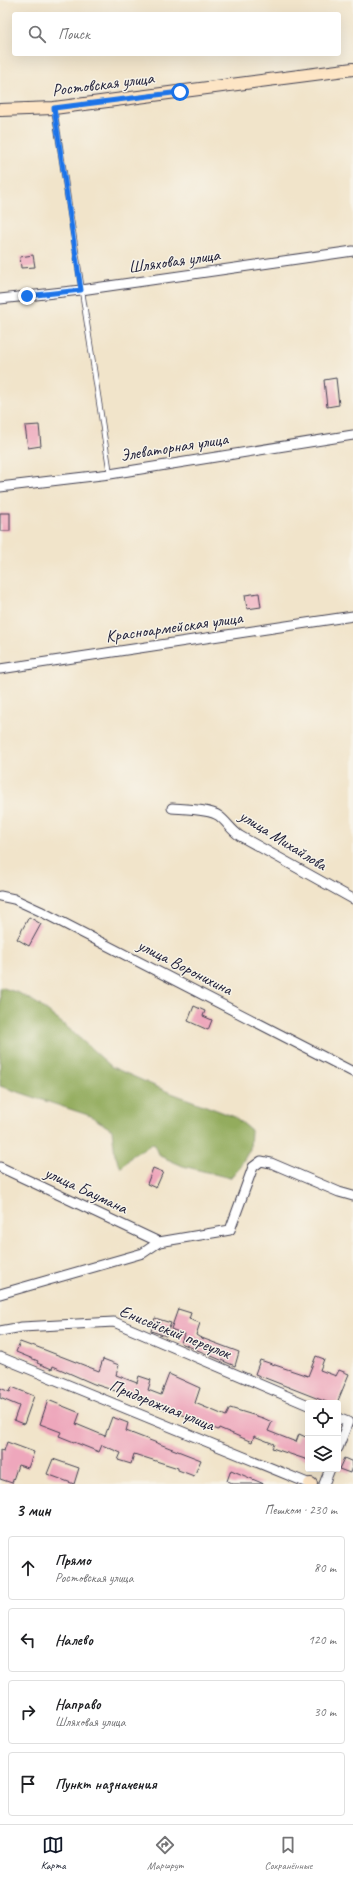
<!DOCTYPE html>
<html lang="ru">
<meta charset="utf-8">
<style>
:root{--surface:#fff;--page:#f6f6f6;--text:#202124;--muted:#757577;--line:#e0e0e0;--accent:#111827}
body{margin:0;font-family:Caveat,sans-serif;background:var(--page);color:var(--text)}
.controls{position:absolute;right:12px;bottom:12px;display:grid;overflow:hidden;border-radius:4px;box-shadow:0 4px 16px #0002}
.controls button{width:36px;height:36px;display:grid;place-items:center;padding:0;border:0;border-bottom:1px solid var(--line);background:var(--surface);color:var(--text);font:20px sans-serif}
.stop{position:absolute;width:12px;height:12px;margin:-9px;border:3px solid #1a73e8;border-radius:50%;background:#fff}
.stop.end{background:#1a73e8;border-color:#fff;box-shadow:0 1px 4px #0008}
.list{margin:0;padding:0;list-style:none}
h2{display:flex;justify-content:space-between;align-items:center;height:52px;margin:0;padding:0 16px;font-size:17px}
h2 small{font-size:13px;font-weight:400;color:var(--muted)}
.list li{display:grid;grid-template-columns:26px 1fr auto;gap:12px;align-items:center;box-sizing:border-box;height:64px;margin:0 8px 8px;padding:0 8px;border:1px solid var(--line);border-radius:4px}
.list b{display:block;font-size:15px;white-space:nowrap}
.list p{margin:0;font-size:13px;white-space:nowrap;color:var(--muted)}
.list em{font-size:13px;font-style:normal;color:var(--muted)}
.icon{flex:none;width:22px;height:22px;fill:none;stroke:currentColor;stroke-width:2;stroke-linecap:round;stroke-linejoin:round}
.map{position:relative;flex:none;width:353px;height:1484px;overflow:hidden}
.search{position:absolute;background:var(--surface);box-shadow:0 4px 16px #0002;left:12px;right:12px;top:12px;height:44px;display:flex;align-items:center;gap:10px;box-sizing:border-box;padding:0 14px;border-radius:4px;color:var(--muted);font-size:15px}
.sheet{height:340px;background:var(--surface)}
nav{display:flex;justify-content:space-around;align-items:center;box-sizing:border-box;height:56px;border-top:1px solid var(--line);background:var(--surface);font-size:11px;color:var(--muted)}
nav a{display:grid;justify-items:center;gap:2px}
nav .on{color:var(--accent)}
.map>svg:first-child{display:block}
</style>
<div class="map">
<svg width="353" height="1484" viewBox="0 0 353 1484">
<rect width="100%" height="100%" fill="#f7f3e8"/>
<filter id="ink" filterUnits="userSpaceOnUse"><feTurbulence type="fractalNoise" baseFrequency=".025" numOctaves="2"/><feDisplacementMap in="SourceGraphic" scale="8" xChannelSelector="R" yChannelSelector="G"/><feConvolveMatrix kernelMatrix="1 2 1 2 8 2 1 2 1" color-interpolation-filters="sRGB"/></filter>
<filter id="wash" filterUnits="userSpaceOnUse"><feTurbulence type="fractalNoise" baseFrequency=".012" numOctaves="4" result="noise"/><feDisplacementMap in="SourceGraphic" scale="16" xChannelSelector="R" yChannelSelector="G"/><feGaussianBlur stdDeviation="0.9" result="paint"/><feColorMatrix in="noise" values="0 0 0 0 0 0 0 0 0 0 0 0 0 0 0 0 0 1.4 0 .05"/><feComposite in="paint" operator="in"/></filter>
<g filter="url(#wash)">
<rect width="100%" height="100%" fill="#f1e4ca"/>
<path fill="#93ac5d" stroke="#5a674c" d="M 0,987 L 19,993 L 38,1004 L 68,1028 L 112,1067 L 166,1091 L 235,1117 L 251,1130 L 250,1149 L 239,1168 L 230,1178 L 183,1166 L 160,1156 L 154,1143 L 133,1155 L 121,1168 L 115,1155 L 112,1130 L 91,1116 L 0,1086 Z"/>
<g id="blocks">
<g fill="#eea7bc">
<path d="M 33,255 L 35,267 L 21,268 L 20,257 Z"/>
<path d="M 336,378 L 339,405 L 327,407 L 324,380 Z"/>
<path d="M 39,425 L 41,446 L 28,448 L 25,426 Z"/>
<rect x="0" y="513" width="10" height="18"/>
<path d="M 259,593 L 261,607 L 247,609 L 245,595 Z"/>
<path d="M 29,917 L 41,924 L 29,946 L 17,939 Z"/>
<path d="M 194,1006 L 205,1011 L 203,1016 L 212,1020 L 208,1030 L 188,1021 Z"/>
<path d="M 153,1168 L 163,1172 L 156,1188 L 147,1184 Z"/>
<path d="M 178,1309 L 191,1313 L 189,1319 L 200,1323 L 196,1335 L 199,1337 L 239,1352 L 235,1366 L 181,1343 L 184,1334 L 171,1329 Z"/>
<path d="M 155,1318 L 171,1323 L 166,1336 L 151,1331 Z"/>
<path d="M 20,1342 L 31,1346 L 32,1345 L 99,1371 L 103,1359 L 119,1365 L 116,1375 L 137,1383 L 139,1376 L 151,1380 L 148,1390 L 161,1395 L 169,1374 L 200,1388 L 195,1403 L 226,1416 L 230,1408 L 263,1418 L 272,1422 L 268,1431 L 296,1442 L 299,1434 L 308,1438 L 308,1460 L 272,1448 L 274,1444 L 254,1436 L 252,1442 L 219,1428 L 218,1430 L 189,1417 L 146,1403 L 146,1401 L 94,1384 L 53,1366 L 52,1369 L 37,1363 L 38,1361 L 16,1352 Z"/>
<path d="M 316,1356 L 324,1359 L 320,1370 L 336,1376 L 339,1370 L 349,1374 L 337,1403 L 329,1403 L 255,1374 L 260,1360 L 308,1376 Z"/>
<path d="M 12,1387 L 34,1396 L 24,1424 L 14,1420 L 19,1406 L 0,1398 L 0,1388 L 10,1392 Z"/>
<path d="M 48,1400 L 80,1413 L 76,1424 L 105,1436 L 112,1417 L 128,1423 L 126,1431 L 201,1460 L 194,1476 L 178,1470 L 178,1468 L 134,1454 L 131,1464 L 118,1460 L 121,1453 L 102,1445 L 99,1452 L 59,1436 L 61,1432 L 40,1424 Z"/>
<path d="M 7,1442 L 34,1452 L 28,1468 L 18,1465 L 12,1483 L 0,1479 L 0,1450 L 4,1451 Z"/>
<path d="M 344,1458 L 353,1462 L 350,1473 L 339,1469 Z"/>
<path d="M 53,1459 L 79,1468 L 74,1484 L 47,1474 Z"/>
<path d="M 231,1470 L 264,1484 L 233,1484 L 227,1481 Z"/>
</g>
</g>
</g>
<g filter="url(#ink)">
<use href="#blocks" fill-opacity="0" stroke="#413f50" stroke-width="1"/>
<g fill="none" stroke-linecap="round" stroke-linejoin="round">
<g stroke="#413f50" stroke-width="6">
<path id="lane" d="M 54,108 L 110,474"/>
</g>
<g stroke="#413f50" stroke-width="11">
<g id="street">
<path d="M 0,299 L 81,290 L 353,251"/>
<path d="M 0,487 L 110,474 L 353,435"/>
<path d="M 0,669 L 353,616"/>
<path d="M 172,808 C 183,809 210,809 219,816 C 227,822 231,830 240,836 L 353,899"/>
<path d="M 0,896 L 14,899 L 40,911 L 353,1072"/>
<path d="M 0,1167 L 159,1242"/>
<path d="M 0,1294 L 143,1253 L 159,1242 L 230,1230 L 253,1167 L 261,1161 L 271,1163 L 339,1192 L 353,1196"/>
<path d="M 0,1331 L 22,1327 L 114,1322 L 308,1405"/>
<path d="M 0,1357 L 310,1484"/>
<path d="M 338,1418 L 348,1422 L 338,1448"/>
<path d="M 324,1484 L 330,1469"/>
</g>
</g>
<g stroke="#413f50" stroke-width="14">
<g id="secondary">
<path d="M 0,110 L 54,108 L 353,69"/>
<path d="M 310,1484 L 311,1484"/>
</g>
</g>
<use href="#lane" stroke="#fff" stroke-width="4.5"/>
<use href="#street" stroke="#fff" stroke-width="9"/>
<use href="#secondary" stroke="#fde5c5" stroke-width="12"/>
</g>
</g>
<g fill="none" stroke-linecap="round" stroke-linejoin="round" filter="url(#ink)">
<path stroke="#1a73e8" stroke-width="5" d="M 27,296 L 81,290 L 54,108 L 180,92"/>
</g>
<g text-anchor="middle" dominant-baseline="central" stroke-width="3" stroke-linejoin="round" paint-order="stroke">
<g font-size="17" fill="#22223b" stroke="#f7f3e8">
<text transform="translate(103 84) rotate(-7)">Ростовская улица</text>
<text transform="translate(174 261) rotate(-8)">Шляховая улица</text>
<text transform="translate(174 447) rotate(-9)">Элеваторная улица</text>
<text transform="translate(174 627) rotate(-8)">Красноармейская улица</text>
<text transform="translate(283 840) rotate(32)">улица Михайлова</text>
<text transform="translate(185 967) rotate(27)">улица Воронихина</text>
<text transform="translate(86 1190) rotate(25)">улица Баумана</text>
<text transform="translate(175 1332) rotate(22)">Енисейский переулок</text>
<text transform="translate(162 1405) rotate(22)">Придорожная улица</text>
</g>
</g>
</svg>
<div class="controls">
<button><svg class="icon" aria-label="locate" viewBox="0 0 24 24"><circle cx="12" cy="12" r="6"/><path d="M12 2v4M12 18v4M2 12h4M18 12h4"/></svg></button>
<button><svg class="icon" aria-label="layers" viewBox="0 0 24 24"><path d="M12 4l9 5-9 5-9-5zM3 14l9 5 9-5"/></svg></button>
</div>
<div class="stop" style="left:180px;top:92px"></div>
<div class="stop end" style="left:27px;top:296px"></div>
<div class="search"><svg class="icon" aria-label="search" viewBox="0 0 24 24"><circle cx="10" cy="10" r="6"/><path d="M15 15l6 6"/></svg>Поиск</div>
</div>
<section class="sheet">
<h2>3 мин<small>Пешком · 230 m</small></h2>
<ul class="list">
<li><svg class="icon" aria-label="ahead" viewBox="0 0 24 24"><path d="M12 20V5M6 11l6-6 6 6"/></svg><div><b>Прямо</b><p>Ростовская улица</p></div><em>80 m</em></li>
<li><svg class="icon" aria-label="left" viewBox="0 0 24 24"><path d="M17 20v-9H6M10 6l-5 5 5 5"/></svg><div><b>Налево</b></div><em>120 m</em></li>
<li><svg class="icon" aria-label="right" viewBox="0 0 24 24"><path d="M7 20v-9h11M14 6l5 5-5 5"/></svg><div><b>Направо</b><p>Шляховая улица</p></div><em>30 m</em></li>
<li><svg class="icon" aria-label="arrive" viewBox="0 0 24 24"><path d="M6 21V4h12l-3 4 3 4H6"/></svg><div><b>Пункт назначения</b></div></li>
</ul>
</section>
<nav>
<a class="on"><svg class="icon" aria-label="map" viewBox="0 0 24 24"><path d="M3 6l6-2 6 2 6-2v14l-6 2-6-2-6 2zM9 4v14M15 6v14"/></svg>Карта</a>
<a><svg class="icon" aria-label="directions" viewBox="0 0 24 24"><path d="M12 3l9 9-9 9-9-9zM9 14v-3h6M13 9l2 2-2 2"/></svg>Маршрут</a>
<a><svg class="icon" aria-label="saved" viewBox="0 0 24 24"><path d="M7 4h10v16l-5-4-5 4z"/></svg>Сохранённые</a>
</nav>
